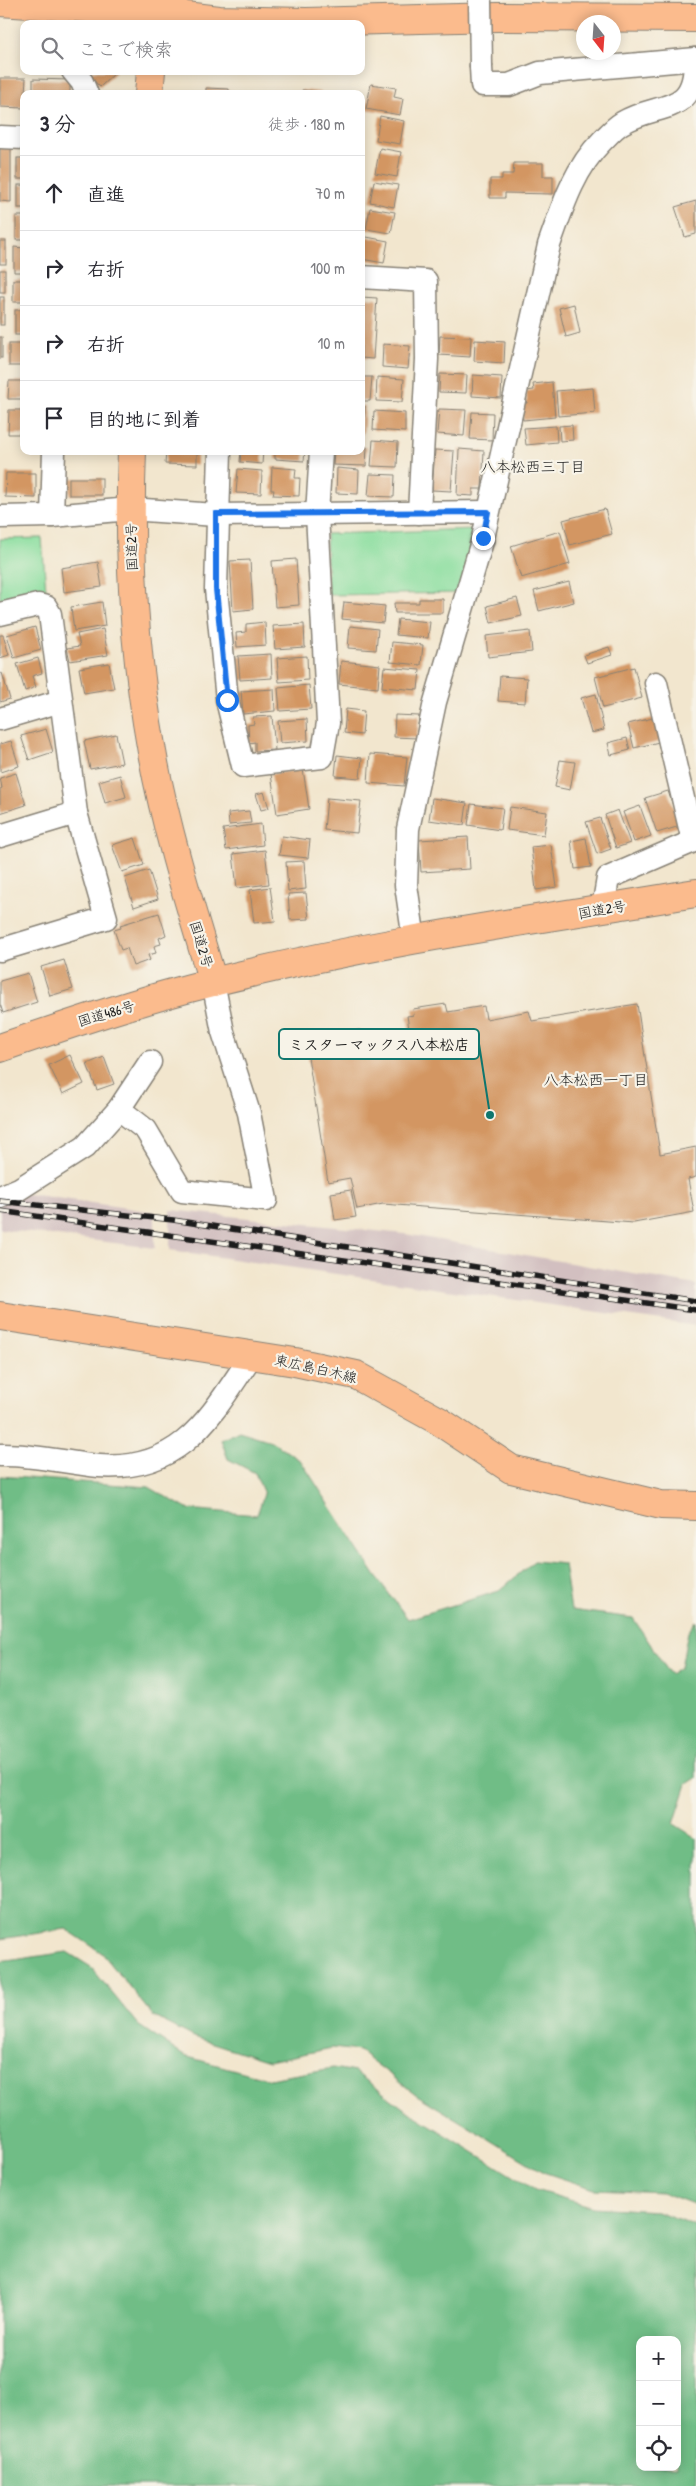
<!DOCTYPE html>
<html lang="ja">
<meta charset="utf-8">
<style>
:root{--surface:#fff;--page:#f7f7f7;--text:#2b2b33;--muted:#7c7c81;--line:#e1e1e2}
body{margin:0;font-family:"Patrick Hand","Klee One",sans-serif;background:var(--page);color:var(--text)}
.controls{position:absolute;right:15px;bottom:15px;display:grid;overflow:hidden;border-radius:10px;box-shadow:0 2px 12px #0003}
.controls button{width:45px;height:45px;display:grid;place-items:center;padding:0;border:0;border-bottom:1px solid var(--line);background:var(--surface);color:var(--text);font:25px sans-serif}
.compass{position:absolute;left:576px;top:15px;width:45px;height:45px;border-radius:50%;background:var(--surface);box-shadow:0 2px 12px #0003;rotate:163deg}
.stop{position:absolute;width:15px;height:15px;margin:-11px;border:4px solid #1a73e8;border-radius:50%;background:#fff}
.stop.end{background:#1a73e8;border-color:#fff;box-shadow:0 1px 5px #0008}
.list{margin:0;padding:0;list-style:none}
h2{display:flex;justify-content:space-between;align-items:center;height:65px;margin:0;padding:0 20px;font-size:21px}
h2 small{font-size:16px;font-weight:400;color:var(--muted)}
.list li{display:grid;grid-template-columns:32px 1fr auto;gap:15px;align-items:center;box-sizing:border-box;height:75px;padding:0 20px;border-top:1px solid var(--line)}
.list b{display:block;font-size:19px;white-space:nowrap}
.list em{font-size:16px;font-style:normal;color:var(--muted)}
.icon{flex:none;width:28px;height:28px;fill:none;stroke:currentColor;stroke-width:2;stroke-linecap:round;stroke-linejoin:round}
.map{position:relative;flex:none;width:696px;height:2486px;overflow:hidden}
.search{position:absolute;background:var(--surface);box-shadow:0 2px 12px #0003;left:20px;top:20px;width:345px;height:55px;display:flex;align-items:center;gap:12px;box-sizing:border-box;padding:0 18px;border-radius:10px;color:var(--muted);font-size:19px}
.panel{position:absolute;background:var(--surface);box-shadow:0 2px 12px #0003;left:20px;top:90px;width:345px;height:365px;border-radius:10px}
.map>svg:first-child{display:block}
</style>
<div class="map">
<svg width="696" height="2486" viewBox="0 0 696 2486">
<rect width="100%" height="100%" fill="#f7f3e8"/>
<filter id="ink" filterUnits="userSpaceOnUse"><feTurbulence type="fractalNoise" baseFrequency=".02" numOctaves="2"/><feDisplacementMap in="SourceGraphic" scale="10" xChannelSelector="R" yChannelSelector="G"/><feConvolveMatrix kernelMatrix="1 2 1 2 8 2 1 2 1" color-interpolation-filters="sRGB"/></filter>
<filter id="wash" filterUnits="userSpaceOnUse"><feTurbulence type="fractalNoise" baseFrequency=".0096" numOctaves="4" result="noise"/><feDisplacementMap in="SourceGraphic" scale="20" xChannelSelector="R" yChannelSelector="G"/><feGaussianBlur stdDeviation="1.12" result="paint"/><feColorMatrix in="noise" values="0 0 0 0 0 0 0 0 0 0 0 0 0 0 0 0 0 1.4 0 .05"/><feComposite in="paint" operator="in"/></filter>
<g filter="url(#wash)">
<rect width="100%" height="100%" fill="#f2e6ce"/>
<g fill="#d2bfc0">
<path d="M 0,1190 L 155,1212 L 155,1248 L 0,1229 Z"/>
<path d="M 170,1210 L 405,1234 L 696,1285 L 696,1326 L 170,1250 Z"/>
</g>
<g fill="#8ade9f" stroke="#537d5e">
<path d="M 474,529 L 463,593 L 328,595 L 326,534 Z"/>
<path d="M 42,538 L 46,591 L 0,603 L 0,539 Z"/>
</g>
<g fill="#6fbd86" stroke="#466c51" fill-rule="evenodd">
<path d="M 239,1431 L 271,1441 L 301,1461 L 375,1575 L 408,1619 L 499,1591 L 534,1561 L 564,1564 L 571,1610 L 633,1618 L 670,1674 L 681,1667 L 688,1632 L 696,1621 L 696,1778 L 687,1784 L 674,1824 L 696,1838 L 696,2205 L 662,2192 L 594,2189 L 543,2172 L 417,2095 L 359,2051 L 332,2048 L 269,2061 L 194,2037 L 153,2016 L 102,1953 L 66,1929 L 0,1939 L 0,1476 L 149,1487 L 187,1509 L 257,1515 L 264,1494 L 255,1473 L 228,1459 L 221,1440 Z"/>
<path d="M 67,1952 L 91,1967 L 138,2025 L 184,2056 L 269,2079 L 333,2068 L 355,2072 L 406,2110 L 535,2190 L 593,2207 L 657,2211 L 696,2226 L 696,2486 L 0,2486 L 0,1962 ZM 640,2340 L 677,2340 L 677,2467 L 640,2467 Z"/>
</g>
<g id="blocks">
<g fill="#d39662">
<path d="M 85,71 L 117,71 L 100,87 Z"/>
<path d="M 0,78 L 26,78 L 24,108 L 0,107 Z"/>
<path d="M 33,79 L 70,80 L 70,94 L 33,94 Z"/>
<path d="M 371,84 L 396,88 L 394,97 L 403,99 L 400,115 L 366,109 Z"/>
<path d="M 206,88 L 229,89 L 229,94 L 206,94 Z"/>
<path d="M 302,90 L 321,92 L 321,94 L 302,94 Z"/>
<path d="M 380,116 L 404,121 L 400,144 L 376,140 Z"/>
<path d="M 0,148 L 11,148 L 11,202 L 0,201 Z"/>
<path d="M 380,148 L 401,152 L 397,177 L 375,173 Z"/>
<rect x="17" y="158" width="7" height="21"/>
<path d="M 514,163 L 543,163 L 543,176 L 553,176 L 553,194 L 505,193 L 505,198 L 490,198 L 490,179 L 502,179 L 502,174 L 513,174 Z"/>
<path d="M 374,181 L 398,185 L 394,207 L 370,202 Z"/>
<rect x="18" y="185" width="6" height="23"/>
<path d="M 696,201 L 696,234 L 685,237 L 675,207 Z"/>
<path d="M 370,208 L 395,212 L 391,233 L 366,229 Z"/>
<rect x="16" y="216" width="8" height="24"/>
<path d="M 361,236 L 388,241 L 384,263 L 361,259 Z"/>
<rect x="0" y="241" width="6" height="23"/>
<path d="M 14,247 L 24,248 L 24,272 L 14,272 Z"/>
<rect x="0" y="270" width="5" height="22"/>
<rect x="13" y="280" width="11" height="22"/>
<rect x="0" y="297" width="4" height="28"/>
<path d="M 361,297 L 377,298 L 373,359 L 361,358 Z"/>
<path d="M 574,304 L 580,333 L 566,337 L 559,308 Z"/>
<rect x="15" y="310" width="9" height="25"/>
<path d="M 440,336 L 471,337 L 470,357 L 439,355 Z"/>
<rect x="0" y="337" width="2" height="21"/>
<path d="M 475,340 L 505,342 L 504,363 L 474,361 Z"/>
<rect x="9" y="344" width="15" height="22"/>
<path d="M 383,344 L 410,346 L 408,369 L 382,367 Z"/>
<path d="M 440,374 L 467,375 L 466,393 L 439,392 Z"/>
<path d="M 473,375 L 502,377 L 501,398 L 472,396 Z"/>
<path d="M 361,377 L 372,377 L 370,401 L 361,401 Z"/>
<path d="M 377,377 L 404,379 L 402,402 L 376,401 Z"/>
<path d="M 9,381 L 24,381 L 24,399 L 8,399 Z"/>
<path d="M 552,382 L 555,417 L 523,420 L 521,403 L 527,403 L 526,391 L 534,390 L 533,384 Z"/>
<path d="M 593,388 L 595,413 L 558,416 L 556,391 Z"/>
<path d="M 361,406 L 365,406 L 363,434 L 361,434 Z"/>
<path d="M 439,409 L 466,410 L 464,436 L 437,434 Z"/>
<path d="M 9,410 L 24,410 L 24,434 L 8,434 Z"/>
<path d="M 374,411 L 405,413 L 405,432 L 373,430 Z"/>
<path d="M 472,412 L 493,413 L 492,440 L 470,439 Z"/>
<path d="M 572,425 L 573,440 L 560,441 L 559,426 Z"/>
<path d="M 556,426 L 557,442 L 526,445 L 524,428 Z"/>
<path d="M 373,440 L 398,442 L 397,467 L 371,466 Z"/>
<path d="M 361,447 L 367,447 L 366,466 L 333,465 L 334,451 L 361,451 Z"/>
<path d="M 459,449 L 484,451 L 482,489 L 473,489 L 473,496 L 457,495 Z"/>
<path d="M 435,450 L 454,451 L 451,491 L 432,490 Z"/>
<path d="M 166,451 L 197,451 L 197,465 L 165,464 Z"/>
<path d="M 241,451 L 263,451 L 262,464 L 240,462 Z"/>
<path d="M 275,451 L 305,451 L 304,461 L 275,459 Z"/>
<path d="M 272,467 L 296,469 L 295,478 L 300,478 L 299,496 L 273,495 L 274,490 L 271,490 Z"/>
<path d="M 337,468 L 359,470 L 358,494 L 336,493 Z"/>
<path d="M 238,469 L 262,471 L 261,494 L 236,493 Z"/>
<path d="M 6,473 L 36,473 L 36,498 L 5,497 Z"/>
<path d="M 370,474 L 395,475 L 394,497 L 368,496 Z"/>
<rect x="69" y="478" width="33" height="17"/>
<path d="M 605,509 L 612,534 L 570,545 L 563,520 Z"/>
<path d="M 560,531 L 570,564 L 521,578 L 511,546 Z"/>
<path d="M 296,559 L 299,605 L 275,607 L 272,561 Z"/>
<path d="M 250,560 L 253,609 L 233,611 L 230,561 Z"/>
<path d="M 98,562 L 102,587 L 64,592 L 61,568 Z"/>
<path d="M 569,582 L 574,602 L 539,611 L 534,591 Z"/>
<path d="M 517,598 L 522,616 L 491,623 L 487,606 Z"/>
<path d="M 419,599 L 443,599 L 443,613 L 395,613 L 394,603 L 419,603 Z"/>
<path d="M 102,602 L 105,626 L 74,631 L 71,607 Z"/>
<path d="M 344,602 L 385,606 L 383,623 L 342,619 Z"/>
<path d="M 398,619 L 430,622 L 428,638 L 396,635 Z"/>
<path d="M 265,622 L 266,645 L 237,647 L 236,633 L 246,632 L 246,624 Z"/>
<path d="M 304,624 L 305,647 L 275,649 L 273,626 Z"/>
<path d="M 350,626 L 378,629 L 376,650 L 348,648 Z"/>
<path d="M 35,627 L 41,650 L 14,658 L 7,635 Z"/>
<path d="M 103,629 L 108,655 L 70,661 L 67,648 L 80,646 L 77,634 Z"/>
<path d="M 530,631 L 532,652 L 488,657 L 486,636 Z"/>
<path d="M 0,635 L 3,635 L 9,655 L 0,658 Z"/>
<path d="M 392,642 L 423,645 L 421,665 L 390,662 Z"/>
<path d="M 609,647 L 612,655 L 587,663 L 584,655 Z"/>
<path d="M 271,654 L 272,678 L 240,680 L 238,656 Z"/>
<path d="M 307,656 L 308,680 L 279,682 L 277,658 Z"/>
<path d="M 38,658 L 42,673 L 32,676 L 36,687 L 25,691 L 17,664 Z"/>
<path d="M 341,661 L 380,665 L 378,688 L 339,684 Z"/>
<path d="M 109,663 L 114,688 L 84,693 L 79,668 Z"/>
<path d="M 384,667 L 420,670 L 418,690 L 382,687 Z"/>
<path d="M 634,667 L 642,698 L 603,708 L 595,677 Z"/>
<path d="M 2,673 L 10,699 L 0,702 L 0,674 Z"/>
<path d="M 500,676 L 527,678 L 525,703 L 498,701 Z"/>
<path d="M 309,685 L 311,709 L 280,711 L 278,688 Z"/>
<path d="M 274,689 L 275,711 L 243,714 L 241,691 Z"/>
<path d="M 596,694 L 604,730 L 591,733 L 581,698 Z"/>
<path d="M 346,709 L 364,711 L 362,735 L 344,733 Z"/>
<path d="M 395,715 L 419,716 L 417,738 L 394,737 Z"/>
<path d="M 272,716 L 275,750 L 255,751 L 255,742 L 249,743 L 248,725 L 254,724 L 253,717 Z"/>
<path d="M 657,717 L 663,741 L 634,748 L 628,724 Z"/>
<path d="M 307,719 L 308,741 L 280,743 L 278,721 Z"/>
<path d="M 46,729 L 53,752 L 29,760 L 21,736 Z"/>
<path d="M 116,734 L 122,763 L 90,769 L 84,741 Z"/>
<path d="M 627,738 L 630,750 L 611,755 L 608,743 Z"/>
<path d="M 11,741 L 19,766 L 0,772 L 0,744 Z"/>
<path d="M 370,754 L 407,757 L 404,786 L 368,783 Z"/>
<path d="M 337,755 L 362,758 L 360,778 L 335,776 Z"/>
<path d="M 560,760 L 575,762 L 570,790 L 555,787 Z"/>
<path d="M 303,769 L 309,809 L 277,814 L 271,774 Z"/>
<path d="M 16,773 L 26,805 L 0,813 L 0,789 L 2,788 L 0,778 Z"/>
<path d="M 120,775 L 126,797 L 105,803 L 99,781 Z"/>
<path d="M 668,791 L 680,826 L 657,833 L 645,798 Z"/>
<path d="M 264,792 L 269,808 L 261,810 L 256,794 Z"/>
<path d="M 327,798 L 361,801 L 357,833 L 324,830 Z"/>
<path d="M 432,798 L 467,803 L 464,825 L 429,820 Z"/>
<path d="M 471,804 L 503,808 L 500,830 L 468,825 Z"/>
<path d="M 640,806 L 651,836 L 634,842 L 623,812 Z"/>
<path d="M 510,807 L 547,812 L 544,835 L 507,830 Z"/>
<path d="M 618,810 L 630,843 L 616,848 L 605,815 Z"/>
<path d="M 249,811 L 251,823 L 229,825 L 228,813 Z"/>
<path d="M 600,818 L 611,849 L 597,854 L 586,822 Z"/>
<path d="M 261,824 L 263,845 L 226,850 L 223,829 Z"/>
<path d="M 282,836 L 310,840 L 308,858 L 279,855 Z"/>
<path d="M 468,837 L 470,869 L 421,872 L 419,840 Z"/>
<path d="M 135,838 L 144,865 L 122,872 L 112,845 Z"/>
<path d="M 586,838 L 591,867 L 575,869 L 571,841 Z"/>
<path d="M 551,845 L 557,887 L 536,890 L 531,847 Z"/>
<path d="M 265,850 L 269,884 L 237,888 L 233,854 Z"/>
<path d="M 304,861 L 306,889 L 288,891 L 286,862 Z"/>
<path d="M 149,870 L 158,899 L 134,907 L 125,878 Z"/>
<path d="M 270,887 L 275,921 L 254,923 L 250,890 Z"/>
<path d="M 306,893 L 309,919 L 290,920 L 288,894 Z"/>
<path d="M 159,913 L 166,935 L 159,938 L 161,944 L 154,946 L 156,953 L 148,955 L 150,960 L 133,966 L 127,948 L 121,950 L 114,930 L 121,928 L 120,925 Z"/>
<path d="M 64,960 L 73,989 L 50,996 L 41,967 Z"/>
<path d="M 28,973 L 37,1002 L 3,1013 L 0,1004 L 0,981 Z"/>
<path d="M 446,1004 L 448,1012 L 484,1006 L 486,1019 L 529,1011 L 532,1021 L 637,1004 L 660,1154 L 696,1147 L 696,1177 L 688,1179 L 694,1212 L 634,1223 L 383,1204 L 357,1209 L 350,1178 L 328,1182 L 308,1057 L 329,1054 L 326,1035 L 360,1030 L 363,1048 L 411,1041 L 407,1016 L 414,1015 L 413,1009 Z"/>
<path d="M 70,1055 L 84,1084 L 63,1094 L 49,1065 Z"/>
<path d="M 104,1057 L 114,1084 L 97,1090 L 87,1064 Z"/>
<path d="M 351,1190 L 356,1217 L 335,1220 L 331,1193 Z"/>
</g>
</g>
</g>
<g filter="url(#ink)">
<use href="#blocks" fill-opacity="0" stroke="#878175" stroke-width="1"/>
<g fill="none" stroke-linecap="round" stroke-linejoin="round">
<g stroke="#878175" stroke-width="25">
<g id="minor">
<path d="M 481,67 L 482,85 L 509,85 L 540,73 L 696,59"/>
<path d="M 73,71 L 82,82 L 87,94"/>
<path d="M 0,137 L 24,138"/>
<path d="M 361,277 L 426,281 L 427,359 L 419,513"/>
<path d="M 220,451 L 216,589 L 227,700 L 243,766 L 322,757 L 328,723 L 317,514 L 321,451"/>
<path d="M 52,516 L 54,451"/>
<path d="M 0,517 L 52,516 L 130,509 L 216,515 L 487,512"/>
<path d="M 0,614 L 38,605 L 46,607 L 50,614 L 76,813 L 106,918 L 0,950"/>
<path d="M 656,683 L 693,841"/>
<path d="M 0,719 L 61,701"/>
<path d="M 0,836 L 76,813"/>
<path d="M 603,908 L 608,878 L 696,840"/>
<path d="M 414,940 L 406,885 L 408,829 L 435,702 L 483,538 L 549,245 C 562,208 574,169 602,141 C 608,135 615,127 622,123 C 658,101 696,117 695,59"/>
<path d="M 119,1109 L 146,1130 L 182,1191 L 266,1200 L 249,1113 L 223,1032 L 213,982"/>
<path d="M 0,1197 L 19,1189 L 85,1147 L 119,1109 L 150,1062"/>
<path d="M 0,1455 C 33,1454 66,1463 99,1466 C 183,1472 211,1415 252,1355"/>
</g>
</g>
<g stroke="#878175" stroke-width="30">
<path id="major" d="M 0,1316 L 295,1362 L 356,1375 L 439,1421 L 511,1469 L 661,1505 L 696,1506"/>
</g>
<g stroke="#878175" stroke-width="30">
<g id="highway">
<path d="M 0,2 L 161,13 L 219,20 L 306,22 L 497,17 L 696,18"/>
<path d="M 149,94 L 151,71"/>
<path d="M 132,451 C 128,552 134,653 152,752 C 166,830 190,906 213,982"/>
<path d="M 0,1048 C 70,1024 141,1000 213,982 C 372,942 535,920 696,893"/>
</g>
</g>
<use href="#minor" stroke="#fff" stroke-width="22"/>
<use href="#major" stroke="#fbbb8d" stroke-width="28"/>
<use href="#highway" stroke="#fbbb8d" stroke-width="28"/>
<g stroke="#1c1c1c" stroke-width="5.5">
<g id="rail">
<path d="M 0,1201 L 173,1220 L 696,1301"/>
<path d="M 0,1211 L 696,1310"/>
</g>
</g>
<use href="#rail" stroke="#f7f3e8" stroke-width="4" stroke-dasharray="11" stroke-linecap="butt"/>
<g stroke="#878175" stroke-width="25" stroke-linecap="butt">
<path id="minor-bridge" d="M 480,0 L 481,67"/>
</g>
<use href="#minor-bridge" stroke="#fff" stroke-width="22"/>
</g>
</g>
<g fill="none" stroke-linecap="round" stroke-linejoin="round" filter="url(#ink)">
<path stroke="#1a73e8" stroke-width="6" d="M 227,700 L 216,589 L 216,514 L 488,512 L 483,538"/>
</g>
<g text-anchor="middle" dominant-baseline="central" stroke-width="4.5" stroke-linejoin="round" paint-order="stroke">
<g font-size="14" fill="#1c1c1c" stroke="#f7f3e8">
<text transform="translate(131 547) rotate(-92)">国道2号</text>
<text transform="translate(602 909) rotate(-10)">国道2号</text>
<text transform="translate(202 944) rotate(73)">国道2号</text>
<text transform="translate(106 1013) rotate(-17)">国道486号</text>
<text transform="translate(316 1368) rotate(13)">東広島白木線</text>
</g>
<g font-size="15" fill="#1c1c1c" stroke="#f7f3e8">
<text x="533" y="466">八本松西三丁目</text>
<text x="596" y="1079">八本松西一丁目</text>
</g>
</g>
<path fill="none" stroke="#0f766e" stroke-width="2" d="M490 1115L479 1044"/>
<circle fill="#0f766e" stroke="#f7f3e8" stroke-width="2" cx="490" cy="1115" r="5"/>
<rect fill="#f7f3e8" stroke="#0f766e" stroke-width="2" x="279" y="1029" width="200" height="30" rx="5"/>
<g font-size="15" text-anchor="middle" font-weight="bold" fill="#1c1c1c">
<text x="379" y="1050">ミスターマックス八本松店</text>
</g>
</svg>
<div class="controls">
<button>+</button>
<button>−</button>
<button><svg class="icon" aria-label="locate" viewBox="0 0 24 24"><circle cx="12" cy="12" r="6"/><path d="M12 2v4M12 18v4M2 12h4M18 12h4"/></svg></button>
</div>
<svg class="compass" viewBox="-18 -18 36 36"><path d="M0-13l5 13h-10z" fill="#e53935"/><path d="M0 13l5-13h-10z" fill="#7c7c81"/></svg>
<div class="stop" style="left:227px;top:700px"></div>
<div class="stop end" style="left:483px;top:538px"></div>
<div class="search"><svg class="icon" aria-label="search" viewBox="0 0 24 24"><circle cx="10" cy="10" r="6"/><path d="M15 15l6 6"/></svg>ここで検索</div>
<section class="panel">
<h2>3 分<small>徒歩 · 180 m</small></h2>
<ul class="list">
<li><svg class="icon" aria-label="ahead" viewBox="0 0 24 24"><path d="M12 20V5M6 11l6-6 6 6"/></svg><div><b>直進</b></div><em>70 m</em></li>
<li><svg class="icon" aria-label="right" viewBox="0 0 24 24"><path d="M7 20v-9h11M14 6l5 5-5 5"/></svg><div><b>右折</b></div><em>100 m</em></li>
<li><svg class="icon" aria-label="right" viewBox="0 0 24 24"><path d="M7 20v-9h11M14 6l5 5-5 5"/></svg><div><b>右折</b></div><em>10 m</em></li>
<li><svg class="icon" aria-label="arrive" viewBox="0 0 24 24"><path d="M6 21V4h12l-3 4 3 4H6"/></svg><div><b>目的地に到着</b></div></li>
</ul>
</section>
</div>
